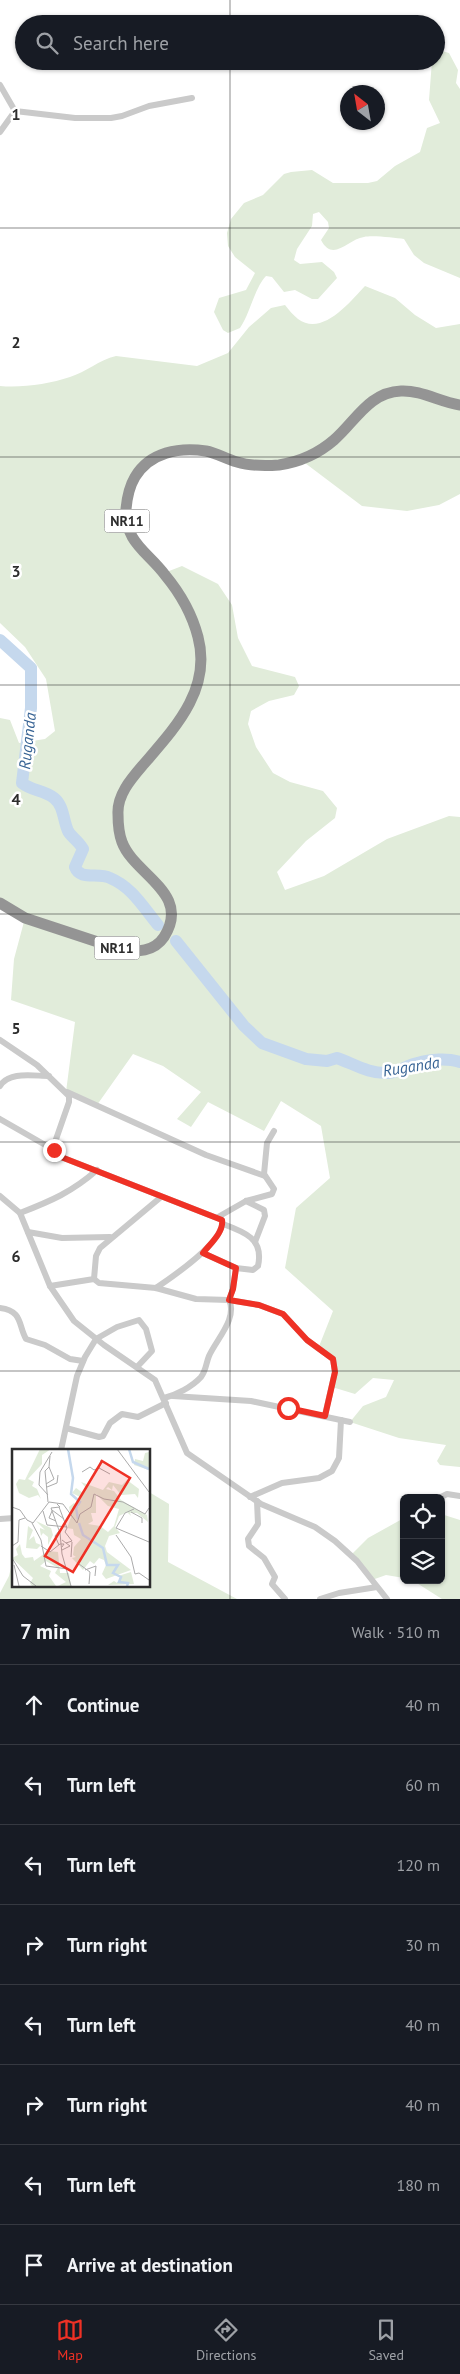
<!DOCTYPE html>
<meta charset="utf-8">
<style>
:root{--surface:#171b24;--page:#20242c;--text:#f1f3f6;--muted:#9ea1a6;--line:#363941;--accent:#ef3125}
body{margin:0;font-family:"PT Sans",sans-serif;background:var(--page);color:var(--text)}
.controls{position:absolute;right:15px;bottom:15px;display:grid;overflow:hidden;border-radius:8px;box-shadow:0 1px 4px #0004}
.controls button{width:45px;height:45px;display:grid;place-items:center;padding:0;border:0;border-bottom:1px solid var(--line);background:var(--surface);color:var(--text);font:25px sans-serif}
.compass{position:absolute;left:340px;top:85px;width:45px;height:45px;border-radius:50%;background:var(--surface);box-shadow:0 1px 4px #0004;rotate:329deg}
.stop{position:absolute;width:15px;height:15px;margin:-11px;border:4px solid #ef3125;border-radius:50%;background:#fff}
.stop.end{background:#ef3125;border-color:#fff;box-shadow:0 1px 5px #0008}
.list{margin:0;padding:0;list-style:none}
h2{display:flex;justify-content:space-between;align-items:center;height:65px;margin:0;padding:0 20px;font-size:21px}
h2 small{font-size:16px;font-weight:400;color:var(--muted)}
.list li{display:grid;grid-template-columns:32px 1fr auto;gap:15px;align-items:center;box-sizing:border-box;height:80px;padding:0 20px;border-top:1px solid var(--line)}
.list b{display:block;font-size:19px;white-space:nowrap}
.list em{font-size:16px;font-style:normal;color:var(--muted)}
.icon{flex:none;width:28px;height:28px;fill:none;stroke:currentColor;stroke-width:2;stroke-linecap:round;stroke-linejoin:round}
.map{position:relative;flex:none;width:460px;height:1599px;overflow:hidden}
.search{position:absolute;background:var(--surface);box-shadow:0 1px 4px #0004;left:15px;right:15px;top:15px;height:55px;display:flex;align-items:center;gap:12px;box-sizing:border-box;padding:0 18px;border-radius:28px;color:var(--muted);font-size:19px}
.sheet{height:705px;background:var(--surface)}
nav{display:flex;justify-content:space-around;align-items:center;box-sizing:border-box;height:70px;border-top:1px solid var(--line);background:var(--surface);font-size:14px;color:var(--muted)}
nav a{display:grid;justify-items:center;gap:2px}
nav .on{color:var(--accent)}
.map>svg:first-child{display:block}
</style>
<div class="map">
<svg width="460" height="1599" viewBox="0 0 460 1599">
<rect width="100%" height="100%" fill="#fff"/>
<g fill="#e1ecda">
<path d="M442,51L449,53L458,70L456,83L460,89V278L424,263L414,255L404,239C395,238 373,235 364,237C348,239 333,263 321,240L329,228L328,222L319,212L313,214L312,226L297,249L294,260L300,264L322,262L334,272L337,278L318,299H312L295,290L284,292L272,277L266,276C255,287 250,314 240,328L228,333L223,330L214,312L219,298L246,290L255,273L235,257L228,246L227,233L231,219L244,203L263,195L284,174L291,172L312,170L333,183H368L377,181L395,166L420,152L427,128L440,123L429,100L432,61H436V54Z"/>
<path d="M365,286L395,298L415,315L436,328L460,324V494L439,505L407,511L362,506L301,460L281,464L221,456L167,451L135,476L127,530L164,573L182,566L218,584L232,605L238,638L252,666L295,677L299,686L294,695L269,701L251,711L248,724L256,747L273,773L290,782L323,791L337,808L335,818L306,841L277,872L285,890L324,876L387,839L449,816L460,817V1467L440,1465L437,1461L446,1445L399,1438L350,1422L363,1406L386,1397L394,1380L373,1378L355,1394L332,1387L335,1364L318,1349L333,1311L285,1268L296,1208L330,1178L321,1126L281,1101L264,1131L208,1102L191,1127L177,1119L201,1092L163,1066L133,1054L97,1105L66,1092L75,1022L11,1000L14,959L25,918L0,903V718L10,720L19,743L45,739L55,731L46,679L25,647L0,623V386C22,388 49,384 70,377C86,372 99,360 116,356L197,366L228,353L249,327L271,308L285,305C289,310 293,315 298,319C322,337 350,302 365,286Z"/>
<path d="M149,1492L169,1504L168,1562L237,1599H0V1593L9,1576L14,1555V1585H149Z"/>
<path d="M441,1514L460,1520V1599H442L412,1580H441Z"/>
<path d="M404,1518V1578L386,1575L372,1580L351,1555L368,1538Z"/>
</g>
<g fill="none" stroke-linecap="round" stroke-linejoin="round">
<g stroke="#c5d8ed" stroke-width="12">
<path d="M0,640L31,668V708L22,783C32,791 44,790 54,798C64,806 63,820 68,831C71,837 78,840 83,849L75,867C80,881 98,872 110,878C132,887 143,907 158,925"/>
<path d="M176,941L244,1026L262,1043L306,1059L327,1061L337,1058C354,1064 369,1074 388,1073C400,1072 407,1065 418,1063C430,1059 448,1058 460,1062"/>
</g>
<g stroke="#cacaca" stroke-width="6">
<path d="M0,85L15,111L75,118H111L122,116L149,106L192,98"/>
<path d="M0,132L15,111"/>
<path d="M0,1040L37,1065L69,1096V1102L54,1145L56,1155L222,1220C226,1241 172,1277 156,1288"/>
<path d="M0,1086C9,1071 33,1076 49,1076"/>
<path d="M67,1092L206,1155L265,1176"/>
<path d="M0,1119L54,1150"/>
<path d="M0,1196L20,1213L50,1286L74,1321L104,1345L155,1380L187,1453L261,1504L315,1527L335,1541L357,1561L387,1599"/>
<path d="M246,1201L264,1210L265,1216L255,1242"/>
<path d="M20,1213C51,1201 72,1192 97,1170"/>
<path d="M218,1217L246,1201L272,1194L274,1189L264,1174L267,1143L274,1131"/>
<path d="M223,1224C245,1232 264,1239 258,1266L253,1270L236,1268L233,1289L229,1300L259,1305L283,1314L307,1340L333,1359L335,1372L325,1415"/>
<path d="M28,1232L62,1238L110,1237"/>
<path d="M203,1253L236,1268"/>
<path d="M94,1279L99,1283L156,1288L196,1299L229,1300C238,1318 216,1340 209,1356C206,1363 206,1371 201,1377C192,1387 176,1395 164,1398"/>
<path d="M50,1286L94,1279L96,1256L100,1248L161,1197"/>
<path d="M0,1308C23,1311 18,1325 26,1339L45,1345L70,1359L83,1361"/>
<path d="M173,1396L251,1401L350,1422"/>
<path d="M66,1428L99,1437L103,1436L110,1423L122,1414L138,1417L166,1403"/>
<path d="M61,1450L77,1376L85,1357L96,1339L117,1327L139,1320L146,1329L152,1351L137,1367"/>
<path d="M250,1497L282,1483L319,1478L332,1471L339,1458L341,1420"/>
<path d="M439,1498L447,1494L460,1496"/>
<path d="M257,1501L258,1524L248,1539L249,1546L264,1558L275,1577L272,1584L285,1599"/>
<path d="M0,1519L14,1518"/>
<path d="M320,1599L339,1593L377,1587"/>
</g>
<path stroke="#949494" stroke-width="11" d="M0,903L25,918L122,950C137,952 154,952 164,937C192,893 134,875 122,842C119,834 118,823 118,814C117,795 131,779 143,765C174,729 212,690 198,637C192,614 180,593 165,575C147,551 125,543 126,509C127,498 129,487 135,477C150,452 179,447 206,451C217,453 226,459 237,462C250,466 265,466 279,465C299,462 319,453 334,440C355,422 369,392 401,391C421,390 440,402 460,405"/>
</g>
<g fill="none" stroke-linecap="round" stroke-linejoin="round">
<path stroke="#ef3125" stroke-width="6" d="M54,1150L56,1155L222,1220C224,1232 210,1244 203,1253L236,1268L233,1289L229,1300L259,1305L283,1314L307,1340L333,1359L335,1372L325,1416L288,1408"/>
</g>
<path fill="none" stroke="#2d2d2d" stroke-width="1" stroke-opacity="0.55" d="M230,0V24M230,61V1599M0,228H460M0,457H460M0,685H460M0,914H460M0,1142H460M0,1371H460"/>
<g text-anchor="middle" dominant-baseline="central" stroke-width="5" stroke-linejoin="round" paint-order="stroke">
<g fill="#fff" stroke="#6c6c6c" stroke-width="1">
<rect x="104.5" y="509.5" width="45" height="23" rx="4"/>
<rect x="94.5" y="936.5" width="45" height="23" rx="4"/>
</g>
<g font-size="14" font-weight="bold" fill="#2d2d2d">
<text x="127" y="521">NR11</text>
<text x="117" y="948">NR11</text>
</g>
<g font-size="16" font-style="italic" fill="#376394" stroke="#fff">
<text transform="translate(27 741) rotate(-84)">Ruganda</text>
<text transform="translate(411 1066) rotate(-9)">Ruganda</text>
</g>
</g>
<g transform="translate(12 1449)">
<rect width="138" height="138" fill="#fff"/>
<path d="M28,0H39L30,6V15L16,30L22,33L20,37L25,40L29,50L26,46L17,49L7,44L4,35L7,30L13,31ZM137,3V21L122,16L123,10L131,12L133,4ZM115,31L127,40L126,49L123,45L109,46L101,36L100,41L96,38L94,40L102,42L109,51L135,66L136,73L125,64H118L119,67L115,63L107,67L103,78L108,84L97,87L93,97L95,103L119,121L94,130L90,125L94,116L92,111L87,109L82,115L78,112L71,121L60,109L64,108L61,106L62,98L69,90L62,86L61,80L55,79L59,68L57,58L62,54L67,58L68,48L60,44L64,39L71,44L74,39L69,33L91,41L97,33L110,36ZM84,45L96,57L107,60L102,77L96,83L88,77L76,75L81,72L79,64H84ZM24,72L39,79L41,86L36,96V88L31,84L29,87L28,81V79L33,81ZM16,77L21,81L17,91L22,87L24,94L29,96L25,100L14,99ZM8,95L10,105L13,109L21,108L22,112L36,102L46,103L48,124H57L59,137H46L54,133L43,124L46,119L34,112L28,117L39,122L37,127L44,137H20L18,134L21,129L0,109L6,106L4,100ZM119,123L122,135L96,136L102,132L105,134L110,128L106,127Z" fill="#e1ecda" fill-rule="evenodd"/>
<path fill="none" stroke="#c5d8ed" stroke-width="2.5" d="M56,0L61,29L59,45L68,53L64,59L66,70M117,0L121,13L137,20M67,74L71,86L91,99L95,116H106L101,124L109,128L107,133L116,134L115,137"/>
<path fill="none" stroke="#ababab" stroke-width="1" d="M105,0L137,43M89,11L87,19L98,25M70,23L78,18L82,21L87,19M34,35L42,30L37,18L38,7M35,38L45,34L46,26M36,46L27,36L28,23L40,3M36,53L33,22L37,18M45,55L48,58L39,59L48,84L50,105L59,137M0,58L8,61L15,71L21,74L37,53L51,55L65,74L68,65L79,58L82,45L92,50L111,53L133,65L137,59M47,58L55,79L53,83L60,92L54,94M122,60L113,64L104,79L137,93M40,61L52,70M31,62L35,76L55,78M40,62L37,69L44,72M119,63L130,69V74M20,74L29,91L34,117L56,120M47,82L43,87L47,96M104,86L119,108L123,125L127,124L137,131M0,97L6,93L7,71L13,69M29,97L38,103L48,95H52L50,98M50,101L58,97L50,91M59,108L60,93M0,109L11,127L24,137M67,115L78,123L77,135M2,116L7,137M73,121L84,117L83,127"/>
<path fill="#ef3125" fill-opacity="0.15" stroke="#ef3125" stroke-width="2.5" d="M90,12L118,29L61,123L33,107Z"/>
<rect width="138" height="138" fill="none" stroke="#2d2d2d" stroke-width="2.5"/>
</g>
<g font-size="16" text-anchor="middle" font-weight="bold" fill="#2d2d2d" stroke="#fff" stroke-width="5" stroke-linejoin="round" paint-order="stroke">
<text x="16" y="120">1</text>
<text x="16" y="348">2</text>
<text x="16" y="577">3</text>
<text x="16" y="805">4</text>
<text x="16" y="1034">5</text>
<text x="16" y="1262">6</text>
</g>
</svg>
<div class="controls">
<button><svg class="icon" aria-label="locate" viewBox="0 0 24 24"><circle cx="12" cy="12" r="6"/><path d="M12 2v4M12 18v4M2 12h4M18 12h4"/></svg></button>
<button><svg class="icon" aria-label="layers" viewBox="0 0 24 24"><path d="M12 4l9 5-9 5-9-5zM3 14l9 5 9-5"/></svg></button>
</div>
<svg class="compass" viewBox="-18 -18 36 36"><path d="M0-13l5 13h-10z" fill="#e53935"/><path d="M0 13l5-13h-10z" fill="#9ea1a6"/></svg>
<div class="stop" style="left:288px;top:1408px"></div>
<div class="stop end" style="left:54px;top:1150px"></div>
<div class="search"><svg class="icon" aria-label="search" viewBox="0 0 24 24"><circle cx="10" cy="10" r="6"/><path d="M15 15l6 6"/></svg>Search here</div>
</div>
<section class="sheet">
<h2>7 min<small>Walk · 510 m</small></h2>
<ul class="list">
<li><svg class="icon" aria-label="ahead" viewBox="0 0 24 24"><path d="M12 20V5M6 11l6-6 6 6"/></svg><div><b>Continue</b></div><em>40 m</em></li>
<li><svg class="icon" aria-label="left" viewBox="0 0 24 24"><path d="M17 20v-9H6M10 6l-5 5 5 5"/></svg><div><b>Turn left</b></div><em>60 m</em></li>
<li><svg class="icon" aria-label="left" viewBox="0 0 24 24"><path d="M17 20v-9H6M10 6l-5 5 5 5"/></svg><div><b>Turn left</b></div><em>120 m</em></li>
<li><svg class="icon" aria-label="right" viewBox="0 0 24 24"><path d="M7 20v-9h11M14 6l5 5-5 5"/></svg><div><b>Turn right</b></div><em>30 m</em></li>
<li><svg class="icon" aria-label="left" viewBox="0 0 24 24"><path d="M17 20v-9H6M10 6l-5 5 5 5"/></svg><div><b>Turn left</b></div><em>40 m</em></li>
<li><svg class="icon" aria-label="right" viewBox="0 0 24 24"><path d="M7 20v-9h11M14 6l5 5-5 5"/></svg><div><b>Turn right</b></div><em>40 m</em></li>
<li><svg class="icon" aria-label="left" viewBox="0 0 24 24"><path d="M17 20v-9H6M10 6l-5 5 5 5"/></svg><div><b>Turn left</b></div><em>180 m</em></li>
<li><svg class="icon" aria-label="arrive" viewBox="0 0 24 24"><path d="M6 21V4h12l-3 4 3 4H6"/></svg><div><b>Arrive at destination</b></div></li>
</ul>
</section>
<nav>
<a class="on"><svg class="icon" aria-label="map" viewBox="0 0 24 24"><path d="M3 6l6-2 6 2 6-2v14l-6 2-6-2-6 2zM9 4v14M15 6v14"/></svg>Map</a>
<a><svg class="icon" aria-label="directions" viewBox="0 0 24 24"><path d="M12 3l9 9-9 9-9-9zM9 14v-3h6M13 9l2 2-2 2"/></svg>Directions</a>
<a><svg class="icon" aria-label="saved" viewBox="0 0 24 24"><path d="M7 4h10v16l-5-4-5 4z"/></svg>Saved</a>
</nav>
